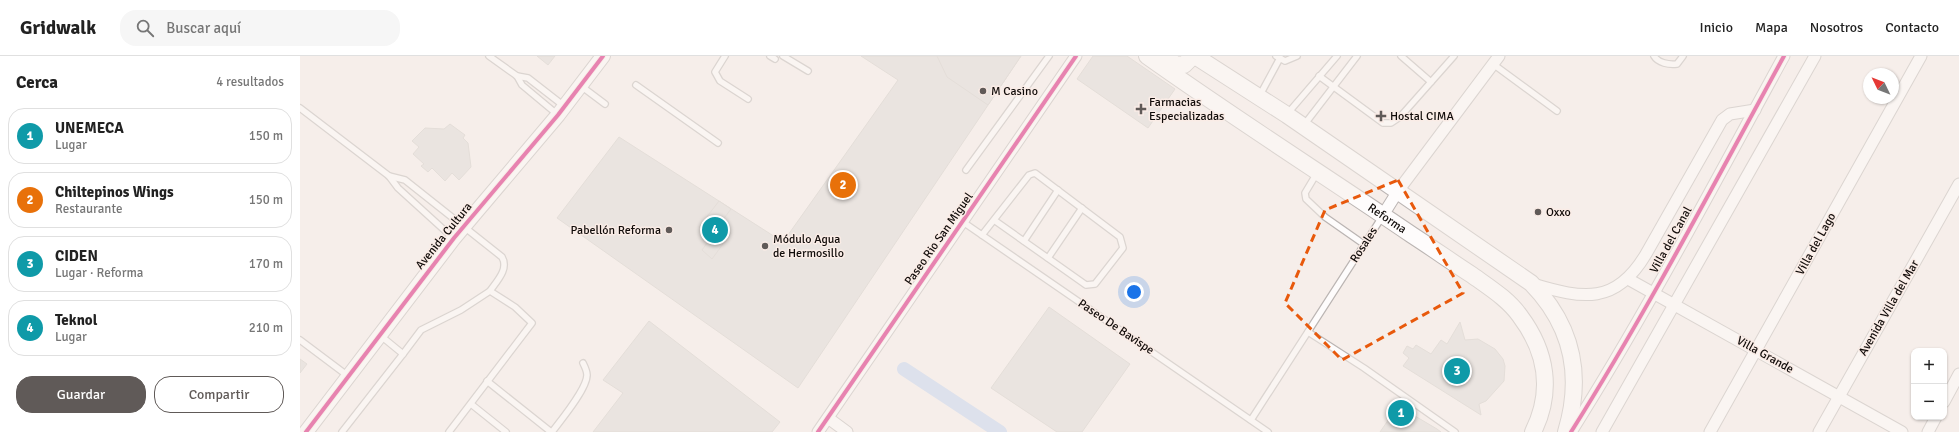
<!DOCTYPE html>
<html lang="es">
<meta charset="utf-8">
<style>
:root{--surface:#fff;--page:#f6f6f6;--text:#222;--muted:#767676;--line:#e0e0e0;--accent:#605a58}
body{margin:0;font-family:Signika,sans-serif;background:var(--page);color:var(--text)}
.controls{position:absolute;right:12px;bottom:12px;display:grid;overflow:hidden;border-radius:8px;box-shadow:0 1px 3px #0004}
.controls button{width:36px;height:36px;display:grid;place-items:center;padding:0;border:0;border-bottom:1px solid var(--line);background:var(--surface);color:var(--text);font:20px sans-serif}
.compass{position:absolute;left:1563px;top:12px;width:36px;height:36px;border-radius:50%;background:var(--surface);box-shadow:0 1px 3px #0004;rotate:313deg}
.you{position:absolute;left:834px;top:236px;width:14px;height:14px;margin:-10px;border:3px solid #fff;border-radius:50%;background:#1a73e8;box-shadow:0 0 0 6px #1a73e833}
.badge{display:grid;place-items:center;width:26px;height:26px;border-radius:50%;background:var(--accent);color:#fff;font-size:13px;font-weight:700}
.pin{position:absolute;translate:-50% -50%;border:2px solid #fff;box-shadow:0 1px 4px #0006}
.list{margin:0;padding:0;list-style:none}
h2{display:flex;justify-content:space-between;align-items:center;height:52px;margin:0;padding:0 16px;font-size:17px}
h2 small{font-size:13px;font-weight:400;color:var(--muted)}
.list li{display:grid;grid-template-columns:26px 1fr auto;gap:12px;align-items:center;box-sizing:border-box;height:56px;margin:0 8px 8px;padding:0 8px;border:1px solid var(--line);border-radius:16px}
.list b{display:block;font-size:15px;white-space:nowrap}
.list p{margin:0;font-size:13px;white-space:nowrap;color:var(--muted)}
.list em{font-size:13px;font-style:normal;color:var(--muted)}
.actions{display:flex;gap:8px;padding:12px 16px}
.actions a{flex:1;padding:9px 0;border:1px solid var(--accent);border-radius:16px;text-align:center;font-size:14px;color:var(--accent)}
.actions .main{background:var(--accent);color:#fff}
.icon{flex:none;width:22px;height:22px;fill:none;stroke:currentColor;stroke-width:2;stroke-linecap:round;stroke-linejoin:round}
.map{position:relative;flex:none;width:1659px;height:376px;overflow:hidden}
header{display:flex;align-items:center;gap:24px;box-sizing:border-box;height:56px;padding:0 20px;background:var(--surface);border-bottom:1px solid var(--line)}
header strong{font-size:19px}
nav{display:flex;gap:22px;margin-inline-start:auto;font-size:14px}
.search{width:280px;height:36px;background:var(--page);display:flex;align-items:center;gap:10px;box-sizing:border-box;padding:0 14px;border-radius:16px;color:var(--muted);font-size:15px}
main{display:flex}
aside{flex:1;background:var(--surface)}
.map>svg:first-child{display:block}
</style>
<header>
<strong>Gridwalk</strong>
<div class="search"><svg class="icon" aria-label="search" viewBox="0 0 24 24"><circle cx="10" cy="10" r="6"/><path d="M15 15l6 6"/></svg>Buscar aquí</div>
<nav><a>Inicio</a><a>Mapa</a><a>Nosotros</a><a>Contacto</a></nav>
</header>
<main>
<aside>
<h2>Cerca<small>4 resultados</small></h2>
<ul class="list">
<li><span class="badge" style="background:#0f9aa8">1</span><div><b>UNEMECA</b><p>Lugar</p></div><em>150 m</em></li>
<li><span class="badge" style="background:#e8710a">2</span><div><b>Chiltepinos Wings</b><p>Restaurante</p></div><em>150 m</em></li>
<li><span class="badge" style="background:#0f9aa8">3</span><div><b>CIDEN</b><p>Lugar · Reforma</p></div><em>170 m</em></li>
<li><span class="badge" style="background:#0f9aa8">4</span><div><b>Teknol</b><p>Lugar</p></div><em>210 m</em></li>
</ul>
<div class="actions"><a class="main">Guardar</a><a>Compartir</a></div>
</aside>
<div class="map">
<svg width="1659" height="376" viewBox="0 0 1659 376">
<rect width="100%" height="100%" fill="#f6eeea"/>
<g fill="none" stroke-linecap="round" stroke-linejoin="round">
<path stroke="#bfd0f0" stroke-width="14" d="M604,313L700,376"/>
</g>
<g fill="#dcd7d4" stroke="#cec9c5">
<path d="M237,0H255L248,9Z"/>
<path d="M561,0H721L498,332L257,162L319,81L483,186L598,24Z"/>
<path d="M637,0H721L688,49L647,21Z"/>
<path d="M793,0H827L875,33L848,72L777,23Z"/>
<path d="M150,68L165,79L163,82L168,87L171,111L159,124L152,117L145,125L132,112L128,116L121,110L124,108L113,98L119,91L112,85L125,72L144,73Z"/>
<path d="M419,145L431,153L419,169L431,177L412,203L402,194L412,180L399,171Z"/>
<path d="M749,251L830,308L782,376H757L691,332Z"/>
<path d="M349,265L480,366L472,376H293L323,337L303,324Z"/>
<path d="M1160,266L1165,284L1178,283L1195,293L1203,303L1205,310L1204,325L1186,345L1179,348L1181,359L1103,310L1109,302L1103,297L1107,290L1113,293L1116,289L1131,298L1141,284L1147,288Z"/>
<path d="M0,303L7,308L0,317Z"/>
<path d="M1098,350L1137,373L1141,376H1080Z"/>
</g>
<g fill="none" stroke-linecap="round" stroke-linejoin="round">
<defs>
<g id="service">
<path d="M189,0L217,20L222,29L258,59"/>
<path d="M425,0L415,16L420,25L448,43"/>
<path d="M470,0L475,3"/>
<path d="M483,0L508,15"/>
<path d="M976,0L985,5L997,0"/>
<path d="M1101,0L1131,26"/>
<path d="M1354,0C1358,7 1369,9 1377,8L1383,0"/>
<path d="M1193,8L1257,55"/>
<path d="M217,20L228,22L264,50"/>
<path d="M1019,20L1083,67H1091L1100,61L1154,0"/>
<path d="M336,29L418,87"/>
<path d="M281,30L305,48"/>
<path d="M960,39L980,2"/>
<path d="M0,52L89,120L98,132L153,182"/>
<path d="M988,57L1037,0"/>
<path d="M1004,69L1057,0"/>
<path d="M666,114L749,0"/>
<path d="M1017,117L1005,137L1006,143L1025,161L1065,189"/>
<path d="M89,120L105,124L202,201C209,213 197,225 190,235"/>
<path d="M663,166L968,376"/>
<path d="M682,179L729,119L735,117L820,181L823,192L795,228L786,229L694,164"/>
<path d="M724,185L758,134"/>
<path d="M748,202L782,152"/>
<path d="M1008,276L1064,312L1155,376"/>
<path d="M0,284L48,320"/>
<path d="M103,298L121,274L161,254L190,235L215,251L232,267L149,376"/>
<path d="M187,325L251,376"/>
<path d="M171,348L206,376"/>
<path d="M951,364L1082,161"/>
<path d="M42,376L103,298L81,280"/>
<path d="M252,376C261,364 287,333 287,319C287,315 285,311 283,307"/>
</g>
<g id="minor">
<path d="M1083,159L1098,135L1199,0"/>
<path d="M1328,223L1602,376"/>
<path d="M1233,228C1283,243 1316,249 1346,198L1422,64L1430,58L1455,54"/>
<path d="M1644,346L1659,318"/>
<path d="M528,362L547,376"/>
<path d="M518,376L776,0"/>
<path d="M1271,376C1348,254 1415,126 1484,0"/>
<path d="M1302,376L1515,0"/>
<path d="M1410,376L1621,0"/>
<path d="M1519,376L1659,128"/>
<path d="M1628,376L1636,361"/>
</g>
<path id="tertiary" d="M6,376L154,182L258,59L303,0"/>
<g id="secondary">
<path id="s1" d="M847,0C934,62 1024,119 1112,179C1132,192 1152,206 1172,219C1190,232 1208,243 1220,260C1247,296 1253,336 1233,376"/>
<path d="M864,0L875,8L884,9L893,0"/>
<path d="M895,0L987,59L1231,227C1273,270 1283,320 1266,376"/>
</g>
</defs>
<use href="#service" stroke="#bbb5b3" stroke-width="8"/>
<use href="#minor" stroke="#bbb5b3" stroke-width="13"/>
<use href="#tertiary" stroke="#bbb5b3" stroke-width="16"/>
<use href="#secondary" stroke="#bbb5b3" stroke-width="18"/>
<use href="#service" stroke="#fefcfc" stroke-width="5.5"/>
<use href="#minor" stroke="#fefcfc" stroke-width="11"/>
<use href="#tertiary" stroke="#fefcfc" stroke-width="14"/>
<use href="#secondary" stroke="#fefcfc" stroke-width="16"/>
<defs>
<g id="cycleway">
<path d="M6,376L154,182L258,59L303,0"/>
<path d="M518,376L776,0"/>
<path d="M1271,376C1348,254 1415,126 1484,0"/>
</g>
</defs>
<use href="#cycleway" stroke="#faece6" stroke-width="6"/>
<use href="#cycleway" stroke="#d6006c" stroke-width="4"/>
</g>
<path d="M0 0H1659V376H0ZM1098,124L1163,237L1042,304L985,247L1025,154Z" fill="#f6eeea" fill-opacity=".55" fill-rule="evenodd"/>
<path fill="none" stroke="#e8590c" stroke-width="3" stroke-dasharray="8 5" stroke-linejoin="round" d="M1098,124L1163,237L1042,304L985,247L1025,154Z"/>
<g fill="#605a58" stroke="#faece6" stroke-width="1.5">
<circle cx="683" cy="35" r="4"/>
<path d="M839 47h4v4h4v4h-4v4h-4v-4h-4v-4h4z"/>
<path d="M1079 54h4v4h4v4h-4v4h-4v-4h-4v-4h4z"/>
<circle cx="1238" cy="156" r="4"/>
<circle cx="369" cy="174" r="4"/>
<circle cx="465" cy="190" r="4"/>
</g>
<g text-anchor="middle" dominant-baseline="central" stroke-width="3" stroke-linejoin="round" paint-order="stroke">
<g font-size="12" fill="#100b09" stroke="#faece6" text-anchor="start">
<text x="691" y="35">M Casino</text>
<text x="849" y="46">Farmacias<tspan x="849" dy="14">Especializadas</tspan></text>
<text x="1090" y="60">Hostal CIMA</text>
<text x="1246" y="156">Oxxo</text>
<text x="361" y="174" text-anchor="end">Pabellón Reforma</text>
<text x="473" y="183">Módulo Agua<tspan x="473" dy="14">de Hermosillo</tspan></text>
</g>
<g font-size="12" fill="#100b09" stroke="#faece6">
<text stroke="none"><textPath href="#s1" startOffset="290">Reforma</textPath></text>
<text transform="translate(144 180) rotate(-51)">Avenida Cultura</text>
<text transform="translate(639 183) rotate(-55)">Paseo Rio San Miguel</text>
<text transform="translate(1371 184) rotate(-61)">Villa del Canal</text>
<text transform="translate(1516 188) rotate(-61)">Villa del Lago</text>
<text transform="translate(1064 189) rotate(-57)">Rosales</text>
<text transform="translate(1589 252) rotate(-60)">Avenida Villa del Mar</text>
<text transform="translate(816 271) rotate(34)">Paseo De Bavispe</text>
<text transform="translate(1465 299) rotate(29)">Villa Grande</text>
</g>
</g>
</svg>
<div class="controls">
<button>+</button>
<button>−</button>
</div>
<svg class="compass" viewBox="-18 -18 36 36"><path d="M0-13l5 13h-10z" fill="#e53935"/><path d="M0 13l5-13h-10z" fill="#767676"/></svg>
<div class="you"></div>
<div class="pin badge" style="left:1101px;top:357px;background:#0f9aa8">1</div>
<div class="pin badge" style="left:543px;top:129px;background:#e8710a">2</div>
<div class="pin badge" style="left:1157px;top:315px;background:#0f9aa8">3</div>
<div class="pin badge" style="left:415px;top:174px;background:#0f9aa8">4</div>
</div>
</main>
